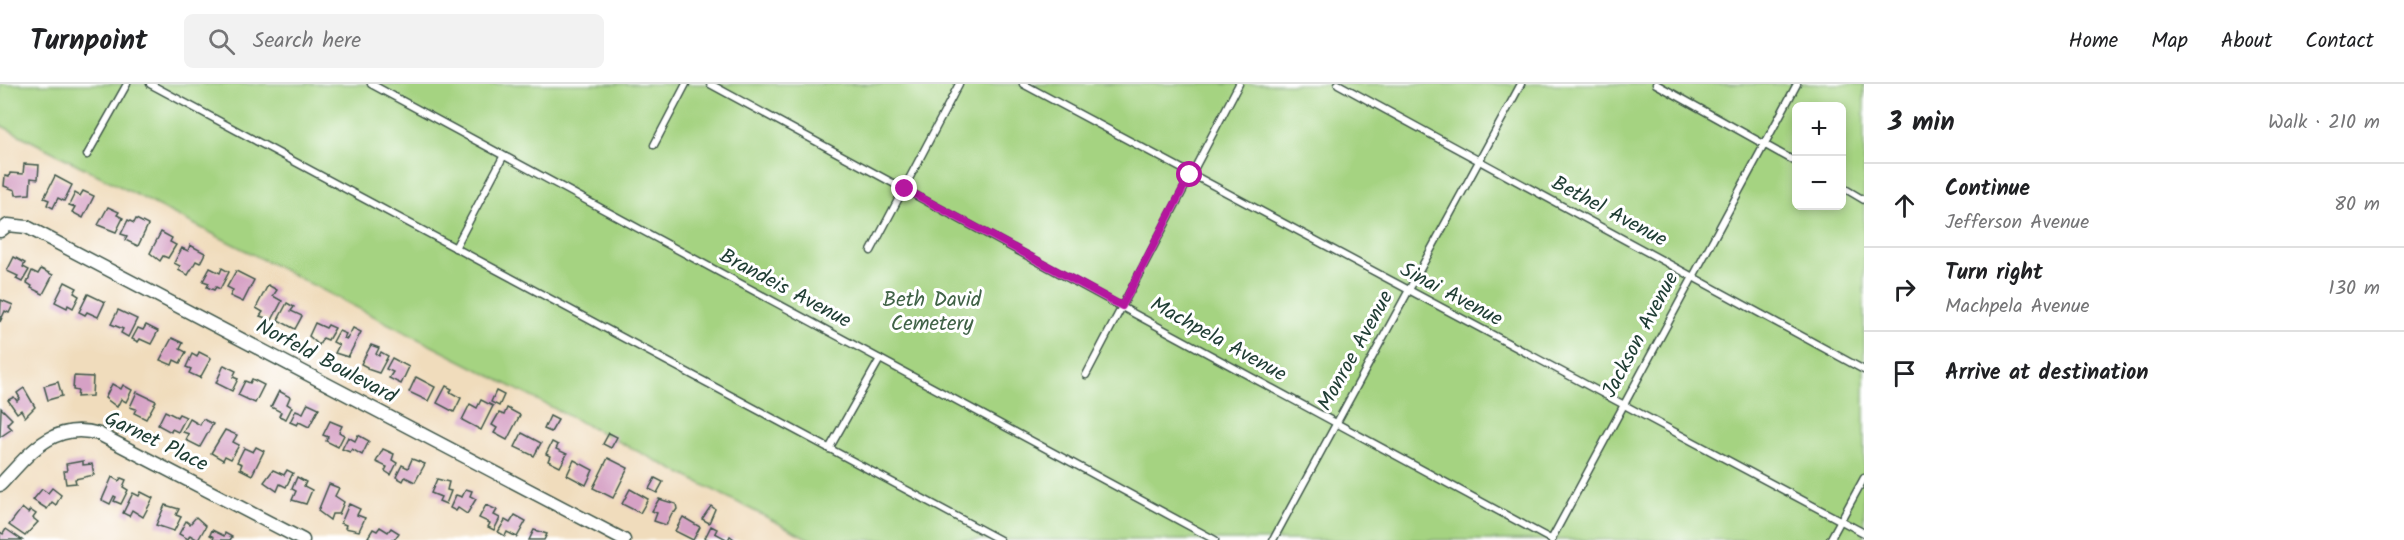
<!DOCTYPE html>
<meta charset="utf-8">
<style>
:root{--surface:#fff;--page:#f2f2f2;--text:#202124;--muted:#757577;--line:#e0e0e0}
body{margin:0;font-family:Kalam,sans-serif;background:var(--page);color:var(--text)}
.controls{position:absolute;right:18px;top:18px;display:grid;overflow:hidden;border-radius:9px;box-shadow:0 3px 9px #0003}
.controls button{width:54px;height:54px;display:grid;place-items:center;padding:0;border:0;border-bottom:2px solid var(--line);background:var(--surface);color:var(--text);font:30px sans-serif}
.stop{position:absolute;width:18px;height:18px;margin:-14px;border:4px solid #b5179e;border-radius:50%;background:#fff}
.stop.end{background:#b5179e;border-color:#fff;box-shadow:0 2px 6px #0008}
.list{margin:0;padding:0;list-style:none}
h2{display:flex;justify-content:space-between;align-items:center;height:78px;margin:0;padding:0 24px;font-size:26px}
h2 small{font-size:20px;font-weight:400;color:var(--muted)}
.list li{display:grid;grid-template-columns:39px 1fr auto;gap:18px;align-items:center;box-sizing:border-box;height:84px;padding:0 24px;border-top:2px solid var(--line)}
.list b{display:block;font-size:22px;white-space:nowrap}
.list p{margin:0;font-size:20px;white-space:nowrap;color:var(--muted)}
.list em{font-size:20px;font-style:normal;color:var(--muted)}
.icon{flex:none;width:33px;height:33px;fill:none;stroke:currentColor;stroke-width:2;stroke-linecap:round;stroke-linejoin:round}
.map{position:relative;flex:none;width:1864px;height:456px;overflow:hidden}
header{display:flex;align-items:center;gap:36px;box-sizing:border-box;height:84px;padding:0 30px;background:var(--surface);border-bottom:2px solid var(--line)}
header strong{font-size:28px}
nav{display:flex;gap:33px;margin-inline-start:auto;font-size:21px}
.search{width:420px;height:54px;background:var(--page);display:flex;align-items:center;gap:15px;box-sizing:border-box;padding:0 21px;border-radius:9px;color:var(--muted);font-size:22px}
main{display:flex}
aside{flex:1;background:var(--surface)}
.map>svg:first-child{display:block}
</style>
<header>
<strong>Turnpoint</strong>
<div class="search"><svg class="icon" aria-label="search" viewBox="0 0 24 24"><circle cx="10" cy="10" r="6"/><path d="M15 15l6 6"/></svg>Search here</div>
<nav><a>Home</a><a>Map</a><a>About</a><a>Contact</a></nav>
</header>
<main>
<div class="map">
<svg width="1864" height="456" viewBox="0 0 1864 456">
<rect width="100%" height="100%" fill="#fff"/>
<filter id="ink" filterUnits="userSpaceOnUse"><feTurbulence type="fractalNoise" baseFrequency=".0167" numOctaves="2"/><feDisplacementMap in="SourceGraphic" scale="12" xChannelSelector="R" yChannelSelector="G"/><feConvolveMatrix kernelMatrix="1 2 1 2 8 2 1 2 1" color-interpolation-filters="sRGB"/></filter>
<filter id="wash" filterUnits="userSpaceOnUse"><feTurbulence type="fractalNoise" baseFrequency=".008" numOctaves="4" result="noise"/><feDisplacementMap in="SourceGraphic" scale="24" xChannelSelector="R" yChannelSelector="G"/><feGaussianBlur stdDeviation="1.35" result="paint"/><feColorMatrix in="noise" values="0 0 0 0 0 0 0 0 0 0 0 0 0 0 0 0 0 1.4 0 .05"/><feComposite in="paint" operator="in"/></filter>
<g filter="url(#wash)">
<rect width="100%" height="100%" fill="#f0dcbc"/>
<path fill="#a5d381" stroke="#62885a" stroke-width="1.5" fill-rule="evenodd" d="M0,0H1864V456H811L0,41ZM1796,22H1842V122H1796Z"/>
<g id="blocks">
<g fill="#d6a1c5">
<path d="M24,80L39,81L38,95L31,94L30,110L16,111L15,106L4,102L5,92L9,93L10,89L23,90Z"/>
<path d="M55,92L72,101L64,117L58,114L53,124L47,121L49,116L44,114Z"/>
<path d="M83,107L94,112L83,134L72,128L75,123L69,121L75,109L80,112Z"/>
<path d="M108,123L119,128L117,131L123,134L116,148L98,141Z"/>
<path d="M136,135L148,141L138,162L125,156L127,152L121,150L128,136L134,139Z"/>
<path d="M161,148L172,154L170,158L176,161L168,174L163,172L160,177L150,169Z"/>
<path d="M190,161L205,169L200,179L196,177L188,191L178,186L180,182L174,179L182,164L188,167Z"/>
<path d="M14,173L25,179L23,183L29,186L22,198L16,195L18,192L7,187Z"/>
<path d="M210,184L220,189L222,184L229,188L220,205L216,203L214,206L207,203L209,199L203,197Z"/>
<path d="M41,185L53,191L43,210L31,204L32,202L27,199L32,187L38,190Z"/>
<path d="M236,187L254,196L243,218L230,212L233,206L227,203Z"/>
<path d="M65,198L77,204L74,209L79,212L73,224L68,221L67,224L55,218Z"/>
<path d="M268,201L277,206L273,212L282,217L272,236L260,232L263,228L256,224Z"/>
<path d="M88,210L105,218L98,233L87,228L85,231L79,228Z"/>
<path d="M1,216L13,221L9,229L5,227L0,238Z"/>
<path d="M287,219L294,223L291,227L302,232L295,245L278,236Z"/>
<path d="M118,226L137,235L128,253L121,249L123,245L111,240Z"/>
<path d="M315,239L326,244L328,241L335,244L328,256L323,254L319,261L309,252Z"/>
<path d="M146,241L158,247L151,260L140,255L138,258L132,255L138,244L143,246Z"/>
<path d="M353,244L361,248L348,273L335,269L339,261L333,258L339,247L346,250L344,254L347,255Z"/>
<path d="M172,254L183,259L180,265L186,268L180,279L174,276L172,281L160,276Z"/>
<path d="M371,261L379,264L376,270L379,272L381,268L388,272L379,289L367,285V283L361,280Z"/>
<path d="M199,268L211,274L200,294L189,289L191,285L186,283L192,270L197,273Z"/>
<path d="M392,274L409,283L401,300L389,294L393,288L386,285Z"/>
<path d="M224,281L236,287L233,293L238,295L232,307L216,299Z"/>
<path d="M74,292L93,293L92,312L77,313L78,307L73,306Z"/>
<path d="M416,293L435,303L428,317L409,308Z"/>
<path d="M252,295L264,301L255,319L238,311L245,297L250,299Z"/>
<path d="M58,298L62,312L48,316L44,302Z"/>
<path d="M112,300L121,305L123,301L132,306L126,318L121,315L117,323L105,314Z"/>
<path d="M446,302L452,305L450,308L461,314L454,328L437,319Z"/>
<path d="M24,304L35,323L25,333L21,326L17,329L8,316L14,313L17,317L20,314L17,309Z"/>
<path d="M279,307L290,313L287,320L292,323L286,335L279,332L281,328L271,323Z"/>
<path d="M496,307L504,311L499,322L491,318Z"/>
<path d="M137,308L156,317L146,335L134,329L136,325L130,323Z"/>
<path d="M481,316L493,322L481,346L462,336L470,320L477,324Z"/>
<path d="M308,319L319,324L309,343L299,338L297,341L290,338L296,326L303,329Z"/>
<path d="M1,324L12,335L7,340L12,345L0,353Z"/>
<path d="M507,324L520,331L507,356L494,349L497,344L492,341L499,329L504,331Z"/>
<path d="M165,327L177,333L179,330L186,333L178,348L172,345L171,348L158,341Z"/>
<path d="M550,332L558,336L551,348L544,345Z"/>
<path d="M190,335L200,341L203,335L213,340L200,363L186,356L189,350L183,348Z"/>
<path d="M330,337L342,342L339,348L344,351L338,363L326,357L328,353L323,351Z"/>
<path d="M225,346L237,351L233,358L239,361L231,375L225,372L223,376L211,369Z"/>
<path d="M522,349L541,359L534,372L515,363Z"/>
<path d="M609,349L617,353L611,364L603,360Z"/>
<path d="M358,351L369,357L362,371L352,365L350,368L342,365L348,353L355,357Z"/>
<path d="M552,358L558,361L556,365L567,370L560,383L548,377L550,372L546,370Z"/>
<path d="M256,363L264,367L252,391L240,385L242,380L237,378L244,364L253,368Z"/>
<path d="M383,365L394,370L392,376L397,379L391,391L385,387L387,383L376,378Z"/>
<path d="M608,374L628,384L613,414L593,404Z"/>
<path d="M412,375L425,380L415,398L405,393L403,397L396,393L402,381L408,384Z"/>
<path d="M574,376L593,386L586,401L567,391Z"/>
<path d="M83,377V381L92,380L94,391L75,395L76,399L66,400L64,387H67L66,380Z"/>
<path d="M273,386L284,391L287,386L293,389L286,403L280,400L277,407L264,398Z"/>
<path d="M112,393L119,397L121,394L126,396L123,403L128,406L121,420L114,417L116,413L114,412L110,420L102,416Z"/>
<path d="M297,393L306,398L304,402L312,406L306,420L292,416L296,407L292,405Z"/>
<path d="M655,394L663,398L657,409L649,405Z"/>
<path d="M437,395L449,398L447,406L451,407L446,420L439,417L441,413L431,409Z"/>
<path d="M329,400L339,404L335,412L344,418L339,430H332L330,436L318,427Z"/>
<path d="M52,404L61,411L56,421L52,418L47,425L33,416L42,405L48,409Z"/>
<path d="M466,405L472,407L470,412L476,415L467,430L458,424L456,427L450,424L456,411L462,413Z"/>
<path d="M630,405L648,415L640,429L622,420Z"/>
<path d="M141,408L153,414L143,433L132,426L129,432L123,429L133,409L139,412Z"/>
<path d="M659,415L676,420L677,425L675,428L672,429L666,441L654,437L657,429L652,427Z"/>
<path d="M349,420L360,425L357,431L365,434L359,447L345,444L346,441L341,439Z"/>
<path d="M165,421L179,425L176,431L181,433L174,447L156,441Z"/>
<path d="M486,421L497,426L494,431L500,434L494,446L488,443L490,439L479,434Z"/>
<path d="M711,422L715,425L709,439L702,435Z"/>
<path d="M22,424L28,429L30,426L36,430L33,434L38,438L25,452L9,441Z"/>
<path d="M515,431L526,437L517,453L507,448L505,452L498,448L505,436L510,439Z"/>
<path d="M196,433L206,442L198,456L190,451L188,455L179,450L186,437L190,440Z"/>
<path d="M683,433L700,443L693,456L675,447Z"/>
<path d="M711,442L717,445L715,449L728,456L730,452L734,455L733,456H709L705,454Z"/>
<path d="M380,443L388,448L391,444L399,449L394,456H373L368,453L373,445L377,447Z"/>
<path d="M6,445L22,456H0V448L3,450Z"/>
<path d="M212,446L224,452L225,449L232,453L230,456H212L214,453L210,451Z"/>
<path d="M534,446L547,450L544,456H529Z"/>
</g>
</g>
</g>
<g filter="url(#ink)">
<use href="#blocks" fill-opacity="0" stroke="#3e5548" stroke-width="1.5"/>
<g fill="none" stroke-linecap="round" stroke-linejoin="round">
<defs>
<g id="service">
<path d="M150,0L1000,456"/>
<path d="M371,0L1215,456"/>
<path d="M710,0L1552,456"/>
<path d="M1023,0L1864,449"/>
<path d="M1338,0L1864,286"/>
<path d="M1656,0L1796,78"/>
<path d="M654,61L686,0"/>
<path d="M87,71L127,0"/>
<path d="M1842,103L1864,116"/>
<path d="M455,164L503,73"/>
<path d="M871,167L959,0"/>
<path d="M1086,291L1239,0"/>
<path d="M829,365L880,275"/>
<path d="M1273,456L1521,0"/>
<path d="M1551,456L1797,0"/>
<path d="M1830,456L1864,394"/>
</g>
<g id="minor">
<path d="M0,147L8,141L27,143L624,456"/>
<path d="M0,401C28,371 53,336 99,350L303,456"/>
</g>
</defs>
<use href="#service" stroke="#3e5548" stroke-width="9"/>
<use href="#minor" stroke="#3e5548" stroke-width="15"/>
<use href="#service" stroke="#fff" stroke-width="6"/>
<use href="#minor" stroke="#fff" stroke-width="12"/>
</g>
</g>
<g fill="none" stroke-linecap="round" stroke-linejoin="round" filter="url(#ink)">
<path stroke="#b5179e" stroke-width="8" d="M905,105L1122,222L1190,91"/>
</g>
<g text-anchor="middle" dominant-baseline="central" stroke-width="6" stroke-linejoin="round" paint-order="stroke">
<g font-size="21" fill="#1f3d34" stroke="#fff">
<text transform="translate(1609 128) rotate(28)">Bethel Avenue</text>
<text transform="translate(785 205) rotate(28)">Brandeis Avenue</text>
<text transform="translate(1451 211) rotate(28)">Sinai Avenue</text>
<text transform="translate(1641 251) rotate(-62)">Jackson Avenue</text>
<text transform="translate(1218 256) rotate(29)">Machpela Avenue</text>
<text transform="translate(1356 267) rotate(-61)">Monroe Avenue</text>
<text transform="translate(326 278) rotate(28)">Norfeld Boulevard</text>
<text transform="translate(156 358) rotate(26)">Garnet Place</text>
</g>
<g font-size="21" fill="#406247" stroke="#fff">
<text x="932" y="216">Beth David<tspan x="932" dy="24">Cemetery</tspan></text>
</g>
</g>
</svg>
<div class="controls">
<button>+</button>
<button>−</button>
</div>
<div class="stop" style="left:1190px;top:91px"></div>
<div class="stop end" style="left:905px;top:105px"></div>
</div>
<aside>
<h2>3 min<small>Walk · 210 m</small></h2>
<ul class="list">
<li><svg class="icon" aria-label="ahead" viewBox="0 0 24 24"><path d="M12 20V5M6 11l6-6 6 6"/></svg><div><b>Continue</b><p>Jefferson Avenue</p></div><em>80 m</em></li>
<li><svg class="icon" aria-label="right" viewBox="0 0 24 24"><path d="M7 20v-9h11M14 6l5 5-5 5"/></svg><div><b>Turn right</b><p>Machpela Avenue</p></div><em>130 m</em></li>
<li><svg class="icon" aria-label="arrive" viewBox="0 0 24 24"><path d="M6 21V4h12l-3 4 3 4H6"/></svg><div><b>Arrive at destination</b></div></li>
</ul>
</aside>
</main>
